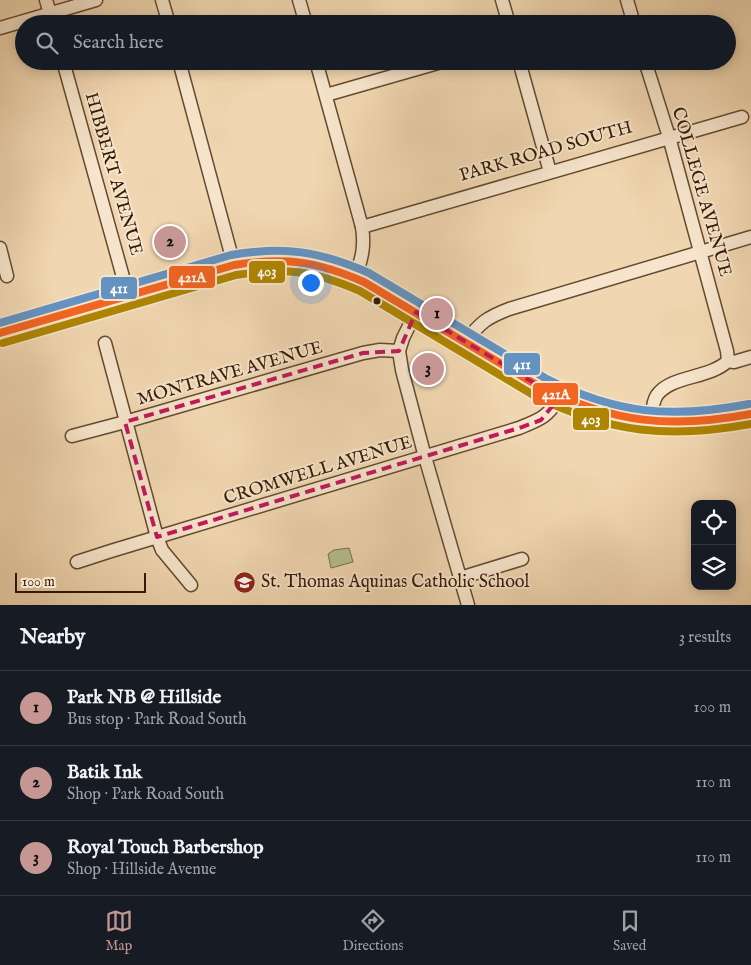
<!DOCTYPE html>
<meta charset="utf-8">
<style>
:root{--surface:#171b24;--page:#20242c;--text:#f1f3f6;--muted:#9ea1a6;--line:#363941;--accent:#c59692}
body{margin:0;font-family:"IM FELL English",serif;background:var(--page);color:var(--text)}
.controls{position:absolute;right:15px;bottom:15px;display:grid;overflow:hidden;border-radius:10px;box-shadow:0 2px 12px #0003}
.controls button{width:45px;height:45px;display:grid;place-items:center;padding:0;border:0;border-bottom:1px solid var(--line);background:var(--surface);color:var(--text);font:25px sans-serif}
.scale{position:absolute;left:15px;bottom:12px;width:131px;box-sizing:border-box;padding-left:5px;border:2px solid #351b05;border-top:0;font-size:14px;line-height:18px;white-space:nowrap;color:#351b05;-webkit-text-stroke:4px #f6e5cc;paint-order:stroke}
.you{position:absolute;left:310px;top:282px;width:18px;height:18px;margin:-12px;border:4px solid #fff;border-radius:50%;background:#1a73e8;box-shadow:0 0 0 8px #1a73e833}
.badge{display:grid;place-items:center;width:32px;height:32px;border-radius:50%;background:var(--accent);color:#111;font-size:16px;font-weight:700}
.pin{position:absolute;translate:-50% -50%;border:2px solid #fff;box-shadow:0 1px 5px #0006}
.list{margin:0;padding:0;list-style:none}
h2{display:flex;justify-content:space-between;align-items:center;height:65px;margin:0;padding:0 20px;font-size:21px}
h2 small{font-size:16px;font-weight:400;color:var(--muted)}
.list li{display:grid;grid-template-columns:32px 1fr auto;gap:15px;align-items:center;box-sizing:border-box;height:75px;padding:0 20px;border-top:1px solid var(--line)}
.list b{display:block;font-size:19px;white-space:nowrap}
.list p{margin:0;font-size:16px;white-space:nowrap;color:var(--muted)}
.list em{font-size:16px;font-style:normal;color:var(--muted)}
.icon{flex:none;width:28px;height:28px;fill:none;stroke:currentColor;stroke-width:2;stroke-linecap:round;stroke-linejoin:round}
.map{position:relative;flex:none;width:751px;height:605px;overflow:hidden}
.search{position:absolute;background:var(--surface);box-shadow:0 2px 12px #0003;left:15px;right:15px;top:15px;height:55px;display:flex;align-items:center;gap:12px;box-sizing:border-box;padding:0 18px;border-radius:28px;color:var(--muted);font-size:19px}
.sheet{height:290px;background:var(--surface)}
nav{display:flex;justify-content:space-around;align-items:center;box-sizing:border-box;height:70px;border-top:1px solid var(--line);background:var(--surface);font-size:14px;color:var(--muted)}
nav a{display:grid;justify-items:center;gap:2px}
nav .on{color:var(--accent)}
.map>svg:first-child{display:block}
</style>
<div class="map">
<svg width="751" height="605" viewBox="0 0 751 605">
<rect width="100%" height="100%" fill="#f1d7b1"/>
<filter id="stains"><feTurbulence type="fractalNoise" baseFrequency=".004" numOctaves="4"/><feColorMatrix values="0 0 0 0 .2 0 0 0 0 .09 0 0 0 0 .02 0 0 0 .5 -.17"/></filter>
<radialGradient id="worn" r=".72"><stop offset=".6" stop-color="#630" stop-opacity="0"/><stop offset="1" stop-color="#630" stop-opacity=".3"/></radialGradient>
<path fill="#b4bf91" stroke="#746d4b" d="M349,548L353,562L331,568L328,554L334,550Z"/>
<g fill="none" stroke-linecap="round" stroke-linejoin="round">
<defs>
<g id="minor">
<path d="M46,0L53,24"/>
<path d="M162,0L169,24"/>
<path d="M299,0L306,24"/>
<path d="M502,0L509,24"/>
<path d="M627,0L634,24"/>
<path d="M0,28L96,0"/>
<path d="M63,61L128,295"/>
<path d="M179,61L234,265"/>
<path d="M316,61L362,227C365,246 362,259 355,277"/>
<path d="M519,61L550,172"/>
<path d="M645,61L669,137L727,351L728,361"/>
<path d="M326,95L445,61"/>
<path d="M362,227L742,117"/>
<path d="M0,248L7,276"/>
<path d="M416,312L403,338L399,351L402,370L425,457L468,605"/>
<path d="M465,342C481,322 486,318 509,309L751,237"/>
<path d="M105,343L157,537L162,550L191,585"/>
<path d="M651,422C652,414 652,402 657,395C672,375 709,379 728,361L734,362L751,357"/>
<path d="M72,436L125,422L363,353L380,350L399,351"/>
<path d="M77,562L111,551L519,428C539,420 548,417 559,398"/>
<path d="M460,578L522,559"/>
</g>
<path id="major" d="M0,333L234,265C316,246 369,283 435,324C470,345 505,366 540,387C607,424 676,431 751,414"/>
</defs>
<use href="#minor" stroke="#644a30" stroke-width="15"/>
<use href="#major" stroke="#351b05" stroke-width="19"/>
<use href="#minor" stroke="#f6e5cc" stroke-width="12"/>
<use href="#major" stroke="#f1d7b1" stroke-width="16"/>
<defs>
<path id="bus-1" d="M0,333L234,265C286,257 316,261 364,282L540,387C614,423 671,429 751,414"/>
<path id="bus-2" d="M3,343L236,275C286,267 314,271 360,291L535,396C609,433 670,439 751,424"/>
<path id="bus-3" d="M0,323L231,255C285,246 319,251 369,273L545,378C616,414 671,419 749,404"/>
</defs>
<use href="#bus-1" stroke="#f6e5cc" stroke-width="11"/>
<use href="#bus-2" stroke="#f6e5cc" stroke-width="11"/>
<use href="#bus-3" stroke="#f6e5cc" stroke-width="11"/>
<use href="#bus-1" stroke="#f26522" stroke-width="8"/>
<use href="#bus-2" stroke="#ae8502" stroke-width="8"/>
<use href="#bus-3" stroke="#6493c2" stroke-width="8"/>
</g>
<path fill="none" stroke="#c2185b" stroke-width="4" stroke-dasharray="10 6" stroke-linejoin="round" d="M416,312L559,398L541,420L519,428L157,537L125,422L363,353L399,351Z"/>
<defs>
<symbol id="school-disc" viewBox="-11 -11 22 22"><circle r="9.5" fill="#8f2418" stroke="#f6e5cc"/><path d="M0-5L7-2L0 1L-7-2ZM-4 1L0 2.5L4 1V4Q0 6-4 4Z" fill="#fff"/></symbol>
</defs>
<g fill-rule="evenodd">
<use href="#school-disc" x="232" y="570" width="25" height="25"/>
</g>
<circle fill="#351b05" stroke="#f6e5cc" stroke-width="2" cx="377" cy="301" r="4.5"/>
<g text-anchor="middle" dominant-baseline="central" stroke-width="4" stroke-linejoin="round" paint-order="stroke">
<g font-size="18" fill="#351b05" stroke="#f6e5cc">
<text transform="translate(546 152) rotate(-16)">PARK ROAD SOUTH</text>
<text transform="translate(113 174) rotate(74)">HIBBERT AVENUE</text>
<text transform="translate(701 192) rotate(74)">COLLEGE AVENUE</text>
<text transform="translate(230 374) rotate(-16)">MONTRAVE AVENUE</text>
<text transform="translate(318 471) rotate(-17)">CROMWELL AVENUE</text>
</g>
<g font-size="18" fill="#351b05" stroke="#f6e5cc" text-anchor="start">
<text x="261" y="582">St. Thomas Aquinas Catholic School</text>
</g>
</g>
<g stroke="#f6e5cc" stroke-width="2">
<rect x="248" y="260" width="38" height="24" rx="5" fill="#ae8502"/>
<rect x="168" y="265" width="48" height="24" rx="5" fill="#f26522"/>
<rect x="100" y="276" width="38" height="24" rx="5" fill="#6493c2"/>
<rect x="503" y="352" width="38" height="24" rx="5" fill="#6493c2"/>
<rect x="532" y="382" width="47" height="24" rx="5" fill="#f26522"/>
<rect x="572" y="407" width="38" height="24" rx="5" fill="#ae8502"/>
</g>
<g font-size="14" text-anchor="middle" font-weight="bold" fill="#fff">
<text x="267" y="276">403</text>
<text x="192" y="282">421A</text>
<text x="119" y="293">411</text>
<text x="522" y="369">411</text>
<text x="556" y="399">421A</text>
<text x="591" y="424">403</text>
</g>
<rect width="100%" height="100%" filter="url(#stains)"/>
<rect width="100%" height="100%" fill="url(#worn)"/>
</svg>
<div class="controls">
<button><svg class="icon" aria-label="locate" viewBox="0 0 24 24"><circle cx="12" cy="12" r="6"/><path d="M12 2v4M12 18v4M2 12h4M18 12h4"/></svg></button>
<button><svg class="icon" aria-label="layers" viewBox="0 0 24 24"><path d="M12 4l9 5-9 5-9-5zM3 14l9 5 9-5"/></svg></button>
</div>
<div class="scale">100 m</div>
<div class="you"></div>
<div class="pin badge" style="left:437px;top:314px">1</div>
<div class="pin badge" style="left:170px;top:242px">2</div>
<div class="pin badge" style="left:428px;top:369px">3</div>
<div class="search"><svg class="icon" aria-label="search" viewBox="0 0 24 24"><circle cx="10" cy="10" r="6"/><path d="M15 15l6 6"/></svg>Search here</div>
</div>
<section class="sheet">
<h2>Nearby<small>3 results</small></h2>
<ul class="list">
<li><span class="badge">1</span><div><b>Park NB @ Hillside</b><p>Bus stop · Park Road South</p></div><em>100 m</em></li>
<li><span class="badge">2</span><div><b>Batik Ink</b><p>Shop · Park Road South</p></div><em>110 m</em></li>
<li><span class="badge">3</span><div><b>Royal Touch Barbershop</b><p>Shop · Hillside Avenue</p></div><em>110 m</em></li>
</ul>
</section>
<nav>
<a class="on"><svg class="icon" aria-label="map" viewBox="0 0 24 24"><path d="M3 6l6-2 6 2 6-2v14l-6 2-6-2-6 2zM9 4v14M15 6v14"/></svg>Map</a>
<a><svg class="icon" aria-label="directions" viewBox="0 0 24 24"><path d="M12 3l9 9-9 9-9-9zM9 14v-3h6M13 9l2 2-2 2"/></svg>Directions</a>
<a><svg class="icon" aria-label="saved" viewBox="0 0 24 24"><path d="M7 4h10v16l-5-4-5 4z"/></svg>Saved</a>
</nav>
